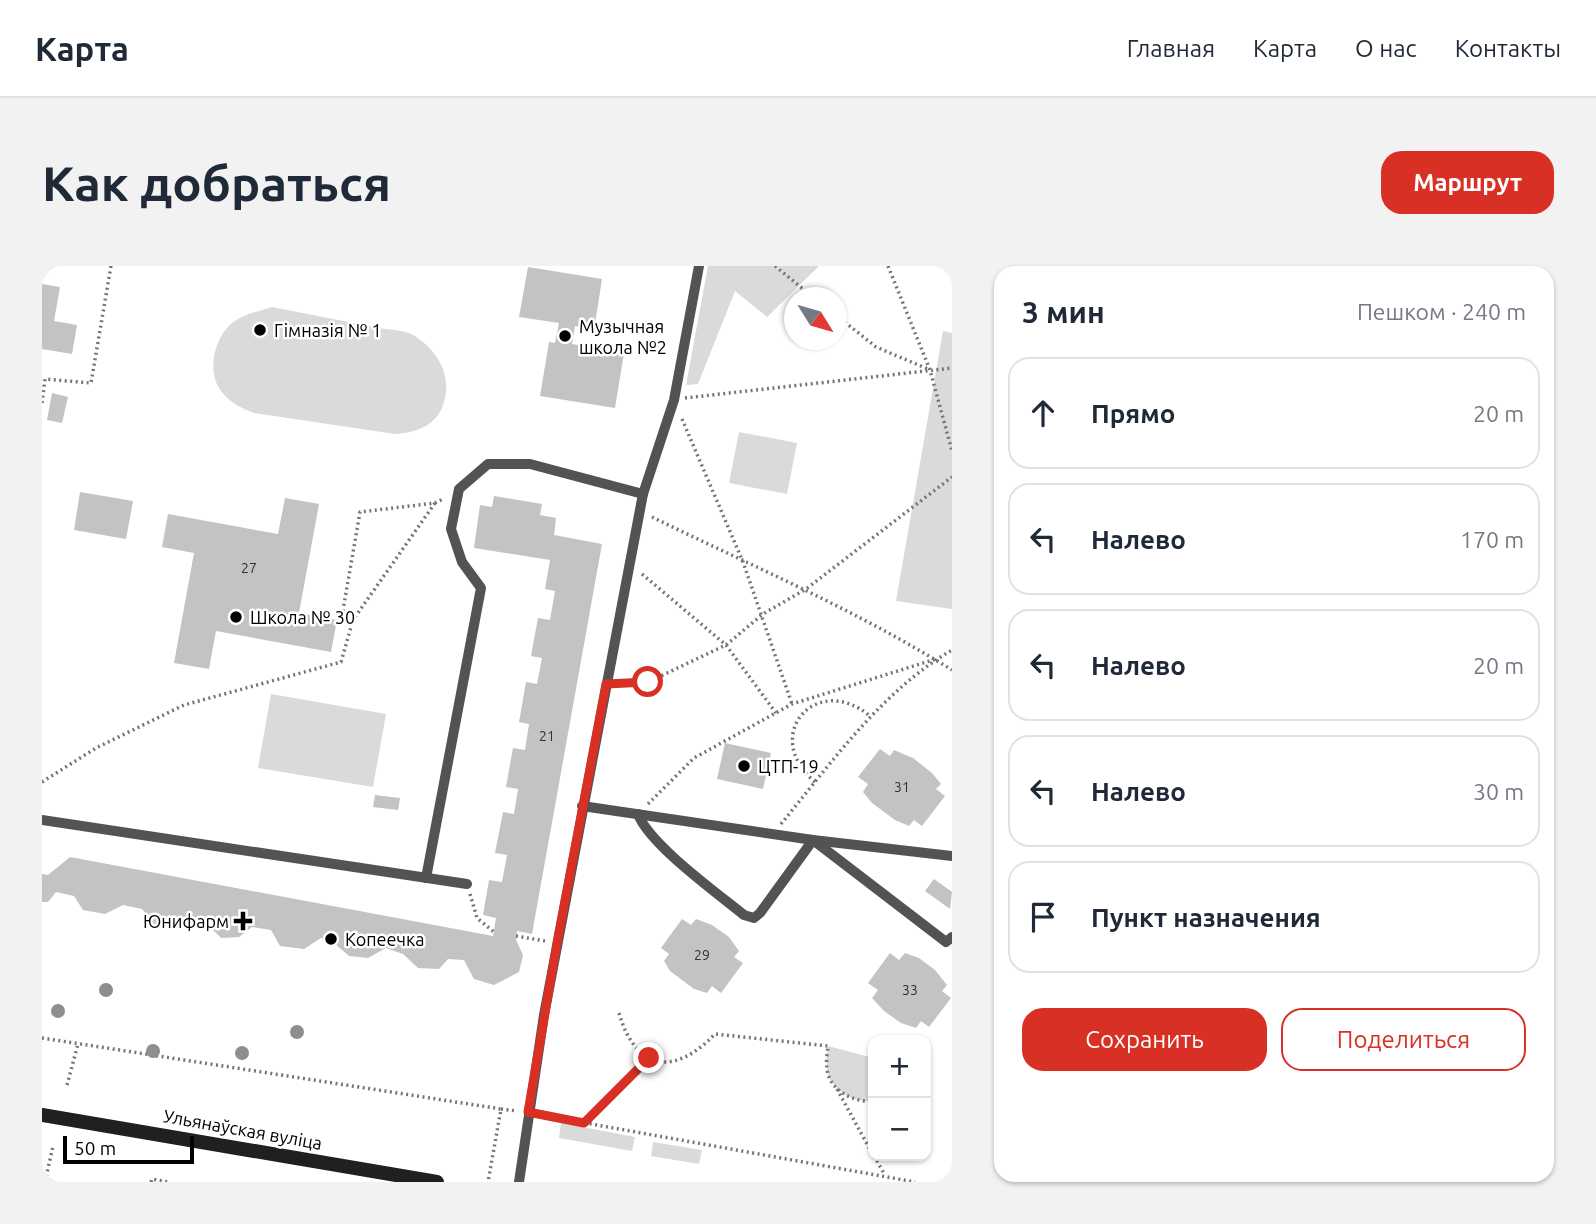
<!DOCTYPE html>
<html lang="ru">
<meta charset="utf-8">
<style>
:root{--surface:#fff;--page:#f2f2f3;--text:#1f2937;--muted:#747a83;--line:#e0e1e3;--accent:#d93025}
body{margin:0;font-family:Ubuntu,sans-serif;background:var(--page);color:var(--text)}
.controls{position:absolute;right:21px;bottom:21px;display:grid;overflow:hidden;border-radius:14px;box-shadow:0 2px 5px #0004}
.controls button{width:63px;height:63px;display:grid;place-items:center;padding:0;border:0;border-bottom:2px solid var(--line);background:var(--surface);color:var(--text);font:35px sans-serif}
.compass{position:absolute;left:742px;top:21px;width:63px;height:63px;border-radius:50%;background:var(--surface);box-shadow:0 2px 5px #0004;rotate:127deg}
.scale{position:absolute;left:21px;bottom:18px;width:131px;box-sizing:border-box;padding-left:7px;border:4px solid #000;border-top:0;font-size:19px;line-height:24px;white-space:nowrap;color:#000;-webkit-text-stroke:5px #fff;paint-order:stroke}
.stop{position:absolute;width:21px;height:21px;margin:-16px;border:5px solid #d93025;border-radius:50%;background:#fff}
.stop.end{background:#d93025;border-color:#fff;box-shadow:0 2px 7px #0008}
.list{margin:0;padding:0;list-style:none}
h2{display:flex;justify-content:space-between;align-items:center;height:91px;margin:0;padding:0 28px;font-size:30px}
h2 small{font-size:23px;font-weight:400;color:var(--muted)}
.list li{display:grid;grid-template-columns:46px 1fr auto;gap:21px;align-items:center;box-sizing:border-box;height:112px;margin:0 14px 14px;padding:0 14px;border:2px solid var(--line);border-radius:21px}
.list b{display:block;font-size:26px;white-space:nowrap}
.list em{font-size:23px;font-style:normal;color:var(--muted)}
.actions{display:flex;gap:14px;padding:21px 28px}
.actions a{flex:1;padding:16px 0;border:2px solid var(--accent);border-radius:21px;text-align:center;font-size:24px;color:var(--accent)}
.actions .main{background:var(--accent);color:#fff}
.icon{flex:none;width:38px;height:38px;fill:none;stroke:currentColor;stroke-width:2;stroke-linecap:round;stroke-linejoin:round}
.map{position:relative;flex:none;width:910px;height:916px;overflow:hidden;border-radius:21px}
header{display:flex;align-items:center;gap:42px;box-sizing:border-box;height:98px;padding:0 35px;background:var(--surface);border-bottom:2px solid var(--line)}
header strong{font-size:33px}
nav{display:flex;gap:38px;margin-inline-start:auto;font-size:24px}
.intro{display:flex;align-items:center;justify-content:space-between;box-sizing:border-box;height:168px;padding:0 42px}
h1{margin:0;font-size:49px}
.button{padding:18px 32px;border-radius:21px;background:var(--accent);color:#fff;font-size:24px;font-weight:700}
main{display:flex;gap:42px;padding:0 42px}
aside{flex:1;background:var(--surface);border-radius:21px;box-shadow:0 2px 5px #0004}
.map>svg:first-child{display:block}
</style>
<header>
<strong>Карта</strong>
<nav><a>Главная</a><a>Карта</a><a>О нас</a><a>Контакты</a></nav>
</header>
<div class="intro"><h1>Как добраться</h1><a class="button">Маршрут</a></div>
<main>
<div class="map">
<svg width="910" height="916" viewBox="0 0 910 916">
<rect width="100%" height="100%" fill="#fff"/>
<g fill="#dadada">
<path d="M666,0H777L725,51L693,25L656,118L644,119Z"/>
<path d="M230,41C266,48 301,55 337,62C348,64 364,64 373,70C397,86 411,111 401,139C394,160 373,167 353,168L212,147C198,142 185,135 177,122C166,105 172,75 186,61C197,49 215,46 230,41Z"/>
<path d="M901,65L910,67V343L854,335Z"/>
<path d="M697,166L755,177L745,228L687,217Z"/>
<path d="M229,428L344,448L331,521L216,502Z"/>
<path d="M786,780L831,792V835C812,837 787,824 785,803C784,796 785,787 786,780Z"/>
<path d="M519,857L593,871L590,885L517,872Z"/>
<path d="M611,876L660,884L657,898L609,890Z"/>
</g>
<g fill="#c3c3c3">
<path d="M486,1L560,13L552,64L533,60L530,78L582,87L573,142L498,130L507,76L513,77L517,57L477,51Z"/>
<path d="M0,18L18,21L12,55L35,59L30,88L0,83Z"/>
<path d="M10,127L26,131L20,157L5,154Z"/>
<path d="M38,226L91,235L84,273L32,264Z"/>
<path d="M452,230L500,238L498,249L514,252L512,269L560,278L490,668L475,665L474,674L481,689L477,706L452,719L432,713L422,694L406,693L397,703L376,702L361,688L344,682L326,692L307,690L291,676L279,672L262,683L238,680L229,664L210,661L197,671L179,672L163,656L149,651L131,659L114,660L100,643L81,639L63,648L41,644L32,630L14,626L6,636H0V608L6,609L28,591L451,670L454,652L441,649L447,614L460,616L465,589L453,587L461,546L472,548L476,523L464,521L471,482L483,484L487,458L477,456L484,416L495,418L500,392L489,390L496,352L508,354L513,325L503,323L508,294L432,282L438,239L450,241Z"/>
<path d="M243,232L277,238L257,347L295,354L289,386L174,365L167,403L132,397L152,287L120,281L126,248L236,268Z"/>
<path d="M683,477L729,487L721,523L675,513Z"/>
<path d="M838,483L848,490L852,484L871,492L890,507L899,518L894,523L903,530L880,560L872,554L867,560L853,554L830,537L821,526L826,518L816,511Z"/>
<path d="M333,529L358,532L356,544L331,541Z"/>
<path d="M892,613L910,626L908,643L883,625Z"/>
<path d="M640,653L649,659L654,653L670,659L687,671L697,685L692,691L701,697L679,727L670,720L665,727L652,723L628,705L622,695L627,688L619,682Z"/>
<path d="M848,687L857,694L863,687L877,692L893,704L905,719L900,725L909,732L887,761L879,755L874,762L859,757L842,745L830,732L836,724L826,717Z"/>
</g>
<g fill="none" stroke-linecap="round" stroke-linejoin="round">
<g stroke="#757575" stroke-width="3.5" stroke-dasharray="2 3.5" stroke-linecap="butt">
<path d="M733,0L772,32"/>
<path d="M846,0L888,104L910,185"/>
<path d="M794,49L834,81L886,103"/>
<path d="M643,132L910,102"/>
<path d="M0,137L3,113L49,117L69,0"/>
<path d="M640,153L701,296L750,438"/>
<path d="M393,237L311,354L300,350L318,246L393,237L401,233"/>
<path d="M610,251C710,300 814,344 910,404"/>
<path d="M600,308L684,379L734,447"/>
<path d="M577,417L606,416L684,379L721,348L764,323L910,211"/>
<path d="M0,516L54,482L142,439L299,396L311,354"/>
<path d="M773,516C718,470 774,405 828,450"/>
<path d="M606,538L652,492L750,438L894,393"/>
<path d="M739,558C789,497 841,424 910,384"/>
<path d="M428,628L435,652L452,666"/>
<path d="M474,670L503,675"/>
<path d="M577,747C594,806 633,810 673,768L786,780C785,787 784,796 785,803C787,824 812,837 831,835"/>
<path d="M0,772L459,843L446,916"/>
<path d="M25,819L36,778"/>
<path d="M795,823L831,889"/>
<path d="M459,843L475,845"/>
<path d="M499,849L873,916"/>
<path d="M542,857L607,792"/>
<path d="M832,890L843,909"/>
<path d="M3,916L11,880"/>
<path d="M109,916L110,913L126,916"/>
</g>
<g stroke="#535353" stroke-width="10">
<path d="M540,540L771,574L910,590"/>
<path d="M596,548C607,578 675,627 702,649L712,652L718,647L771,574L904,676L910,671"/>
<path d="M0,554L425,618"/>
<path d="M384,612L439,322L420,296L409,263L417,223L446,198H488L601,228"/>
<path d="M477,916L502,749L601,228L632,134L657,0"/>
</g>
<path stroke="#202020" stroke-width="14" d="M0,849L395,916"/>
</g>
<g fill="#8e8e8e">
<circle cx="64" cy="724" r="7"/>
<circle cx="16" cy="745" r="7"/>
<circle cx="255" cy="766" r="7"/>
<circle cx="111" cy="785" r="7"/>
<circle cx="200" cy="787" r="7"/>
</g>
<g fill="none" stroke-linecap="round" stroke-linejoin="round">
<path stroke="#d93025" stroke-width="9" d="M606,416L564,418L515,677L486,846L542,857L607,792"/>
</g>
<g fill="#000" stroke="#fff" stroke-width="2.5">
<circle cx="218" cy="64" r="7"/>
<circle cx="523" cy="70" r="7"/>
<circle cx="194" cy="351" r="7"/>
<circle cx="702" cy="500" r="7"/>
<path d="M197.5 644.5h7v7h7v7h-7v7h-7v-7h-7v-7h7z"/>
<circle cx="289" cy="673" r="7"/>
</g>
<g text-anchor="middle" dominant-baseline="central" stroke-width="5" stroke-linejoin="round" paint-order="stroke">
<g font-size="14" fill="#313131">
<text x="207" y="302">27</text>
<text x="505" y="470">21</text>
<text x="860" y="521">31</text>
<text x="660" y="689">29</text>
<text x="868" y="724">33</text>
</g>
<g font-size="18" fill="#000" stroke="#fff" text-anchor="start">
<text x="537" y="60">Музычная<tspan x="537" dy="21">школа №2</tspan></text>
<text x="232" y="64">Гімназія № 1</text>
<text x="208" y="351">Школа № 30</text>
<text x="716" y="500">ЦТП-19</text>
<text x="187" y="655" text-anchor="end">Юнифарм</text>
<text x="303" y="673">Копеечка</text>
</g>
<g font-size="18" fill="#000" stroke="#fff">
<text transform="translate(201 863) rotate(10)">Ульянаўская вуліца</text>
</g>
</g>
</svg>
<div class="controls">
<button>+</button>
<button>−</button>
</div>
<svg class="compass" viewBox="-18 -18 36 36"><path d="M0-13l5 13h-10z" fill="#e53935"/><path d="M0 13l5-13h-10z" fill="#747a83"/></svg>
<div class="scale">50 m</div>
<div class="stop" style="left:606px;top:416px"></div>
<div class="stop end" style="left:607px;top:792px"></div>
</div>
<aside>
<h2>3 мин<small>Пешком · 240 m</small></h2>
<ul class="list">
<li><svg class="icon" aria-label="ahead" viewBox="0 0 24 24"><path d="M12 20V5M6 11l6-6 6 6"/></svg><div><b>Прямо</b></div><em>20 m</em></li>
<li><svg class="icon" aria-label="left" viewBox="0 0 24 24"><path d="M17 20v-9H6M10 6l-5 5 5 5"/></svg><div><b>Налево</b></div><em>170 m</em></li>
<li><svg class="icon" aria-label="left" viewBox="0 0 24 24"><path d="M17 20v-9H6M10 6l-5 5 5 5"/></svg><div><b>Налево</b></div><em>20 m</em></li>
<li><svg class="icon" aria-label="left" viewBox="0 0 24 24"><path d="M17 20v-9H6M10 6l-5 5 5 5"/></svg><div><b>Налево</b></div><em>30 m</em></li>
<li><svg class="icon" aria-label="arrive" viewBox="0 0 24 24"><path d="M6 21V4h12l-3 4 3 4H6"/></svg><div><b>Пункт назначения</b></div></li>
</ul>
<div class="actions"><a class="main">Сохранить</a><a>Поделиться</a></div>
</aside>
</main>
